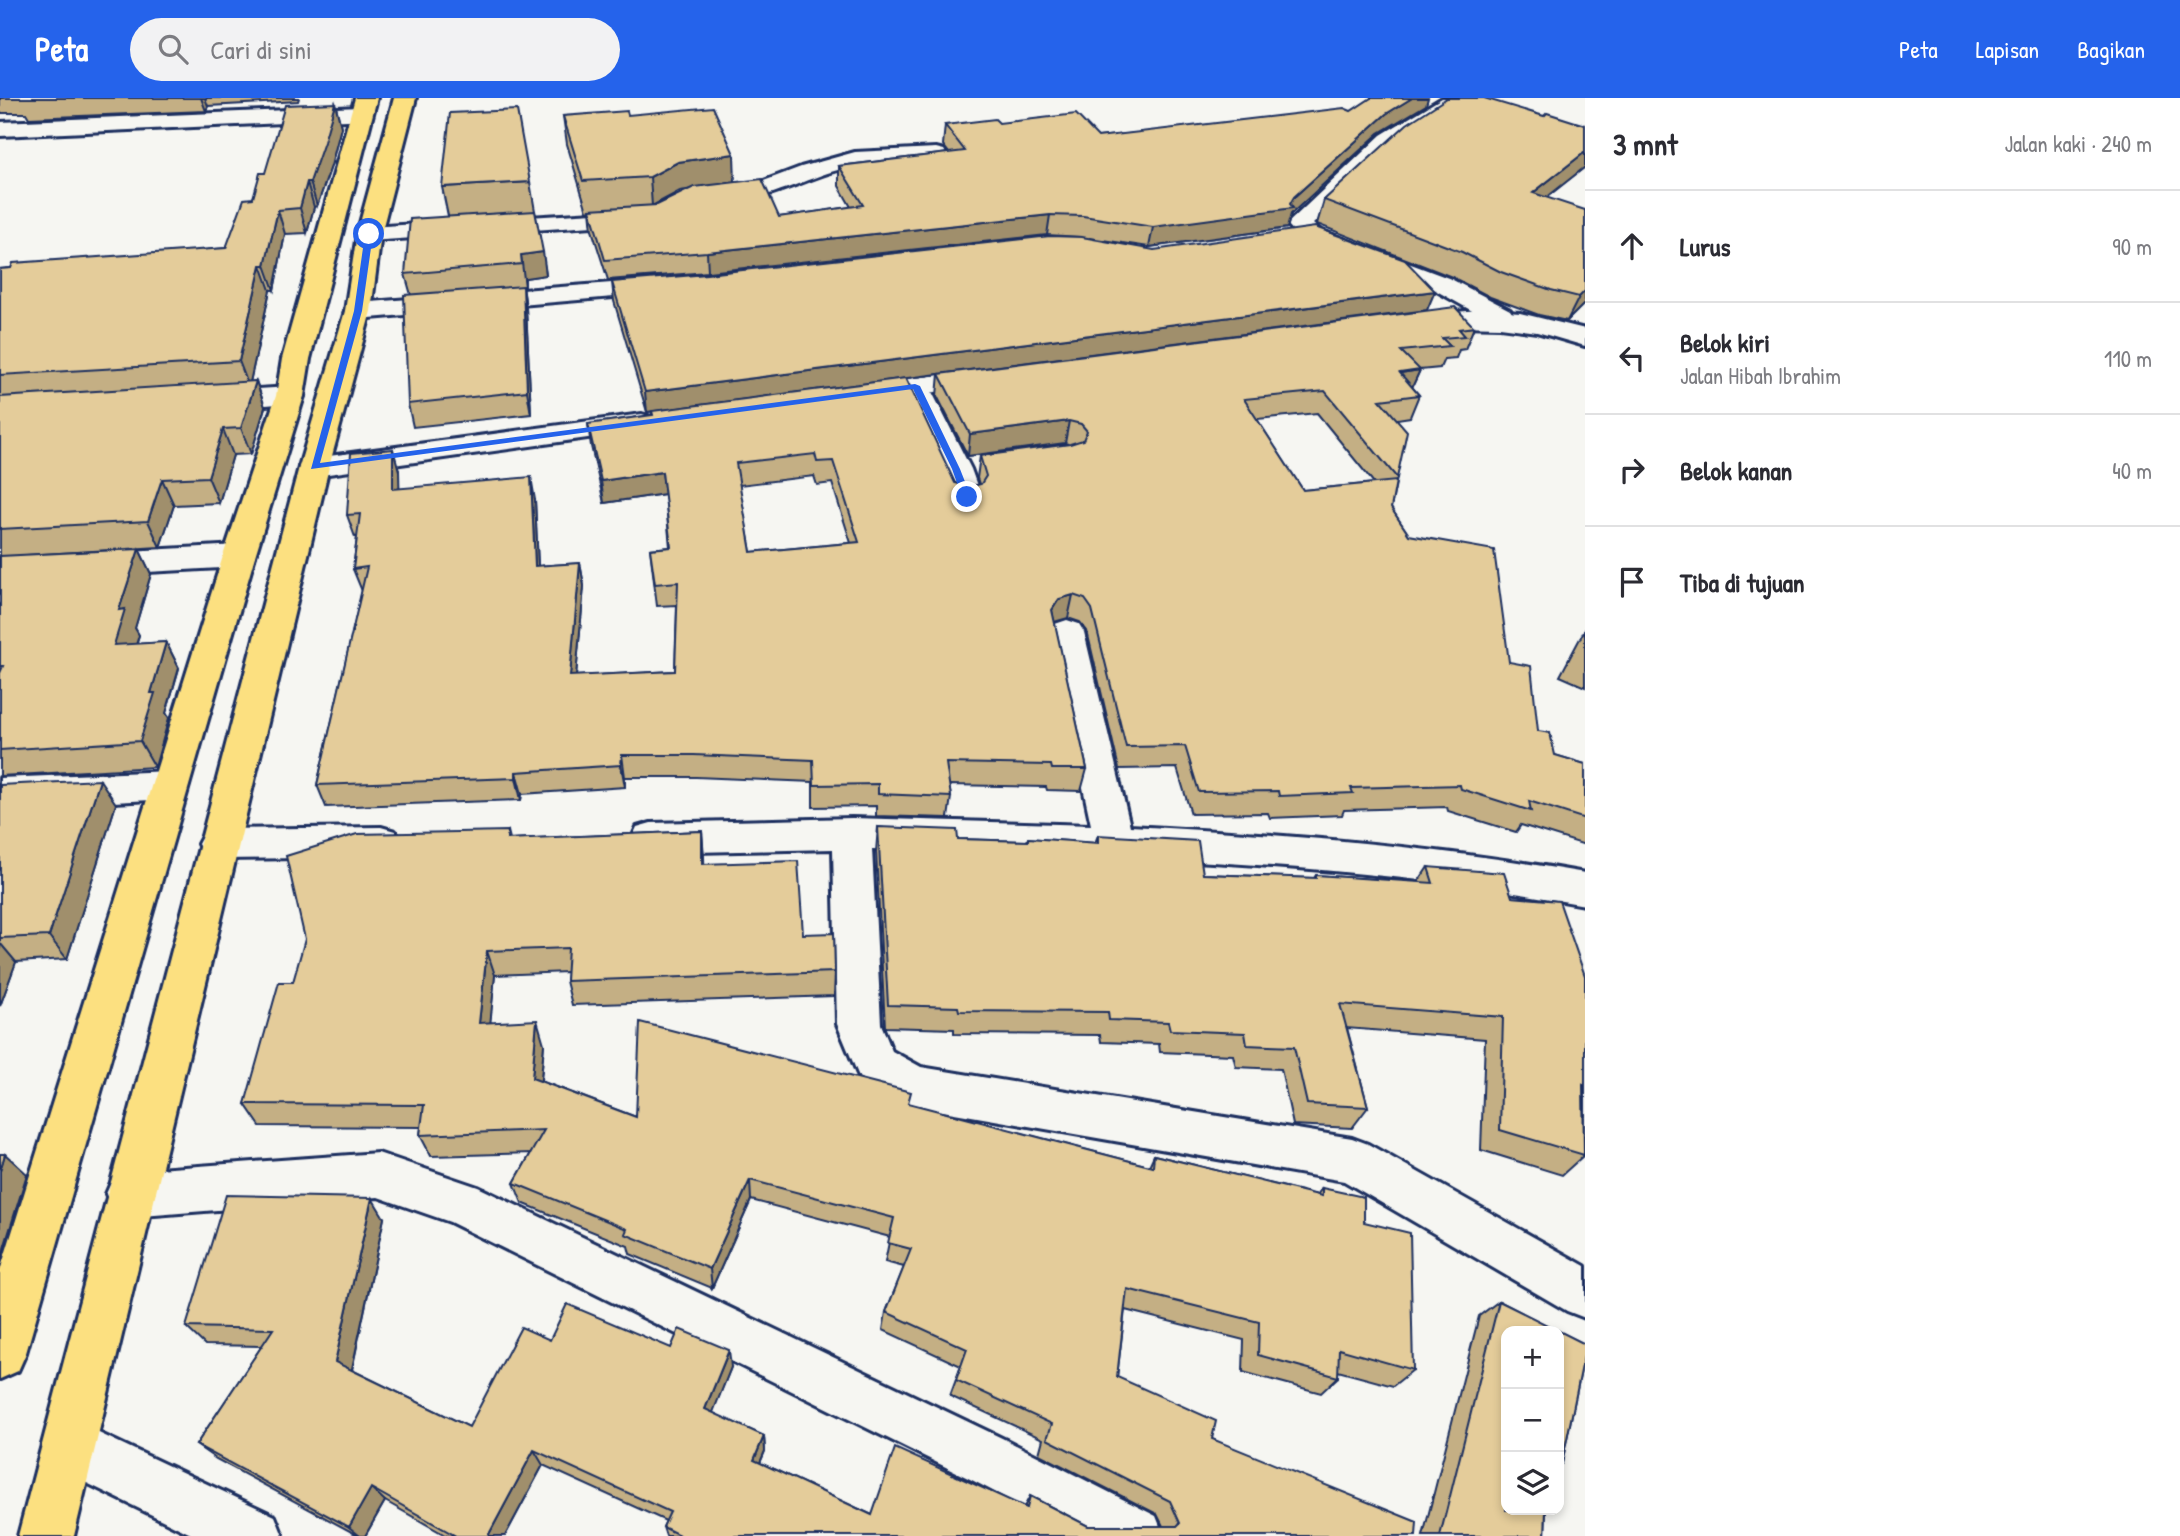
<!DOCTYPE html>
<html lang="id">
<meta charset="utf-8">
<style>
:root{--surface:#fff;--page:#f2f2f3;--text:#2b2b33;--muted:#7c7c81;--line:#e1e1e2;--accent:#2563eb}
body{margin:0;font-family:"Patrick Hand",sans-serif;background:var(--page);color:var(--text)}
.controls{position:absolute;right:21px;bottom:21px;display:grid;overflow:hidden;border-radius:14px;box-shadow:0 4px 10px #0003}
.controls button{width:63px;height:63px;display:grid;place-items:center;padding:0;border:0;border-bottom:2px solid var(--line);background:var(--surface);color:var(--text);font:35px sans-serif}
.stop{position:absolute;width:21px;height:21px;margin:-16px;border:5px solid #2563eb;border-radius:50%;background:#fff}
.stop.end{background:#2563eb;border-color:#fff;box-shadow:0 2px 7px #0008}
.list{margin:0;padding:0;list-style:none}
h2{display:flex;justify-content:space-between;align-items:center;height:91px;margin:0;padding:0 28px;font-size:30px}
h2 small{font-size:23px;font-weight:400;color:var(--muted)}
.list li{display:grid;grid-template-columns:46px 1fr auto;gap:21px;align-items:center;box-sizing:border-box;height:112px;padding:0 28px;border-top:2px solid var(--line)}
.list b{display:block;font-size:26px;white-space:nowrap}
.list p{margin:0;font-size:23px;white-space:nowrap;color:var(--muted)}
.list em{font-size:23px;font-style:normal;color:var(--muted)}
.icon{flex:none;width:38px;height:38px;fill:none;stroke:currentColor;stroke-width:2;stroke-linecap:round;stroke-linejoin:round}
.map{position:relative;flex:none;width:1585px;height:1438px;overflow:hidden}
header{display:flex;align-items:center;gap:42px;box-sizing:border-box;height:98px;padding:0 35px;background:var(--accent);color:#fff}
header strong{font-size:33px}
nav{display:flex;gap:38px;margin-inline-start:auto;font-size:24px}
.search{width:490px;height:63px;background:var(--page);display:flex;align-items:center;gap:18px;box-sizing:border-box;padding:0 24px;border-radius:38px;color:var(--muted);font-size:26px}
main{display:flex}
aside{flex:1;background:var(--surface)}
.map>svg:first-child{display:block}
</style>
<header>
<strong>Peta</strong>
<div class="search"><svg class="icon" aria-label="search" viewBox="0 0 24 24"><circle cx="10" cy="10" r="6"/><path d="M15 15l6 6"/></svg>Cari di sini</div>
<nav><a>Peta</a><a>Lapisan</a><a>Bagikan</a></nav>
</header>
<main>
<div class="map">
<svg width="1585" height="1438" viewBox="0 0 1585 1438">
<rect width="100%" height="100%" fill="#f6f6f2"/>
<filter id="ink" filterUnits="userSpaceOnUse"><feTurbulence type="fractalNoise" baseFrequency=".0143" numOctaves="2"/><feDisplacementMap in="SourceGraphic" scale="14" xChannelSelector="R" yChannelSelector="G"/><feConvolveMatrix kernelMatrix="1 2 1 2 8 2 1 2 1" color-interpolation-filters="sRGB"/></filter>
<g filter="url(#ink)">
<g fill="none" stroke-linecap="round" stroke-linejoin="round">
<defs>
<g id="street">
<path d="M1442,0H1468L1397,47L1313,126L1320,132L1451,181L1510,212L1514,218L1510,224L1501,226L1492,224L1433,191L1302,142L1287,126L1381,37Z"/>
<path d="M360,9L368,11L371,16L368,21L0,38V24Z"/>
<path d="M936,50L944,52L947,57L944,62C916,69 886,64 858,68C812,73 755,114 708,102L704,97L708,92L761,84L801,69L855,54Z"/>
<path d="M643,112L652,114L655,119L652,124L369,143L360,141L357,136L360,131L369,129Z"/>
<path d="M663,181L672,184L676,189L672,194L358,221L349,219L345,213L349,207L358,205Z"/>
<path d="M915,280L925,282L929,288L971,371L981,399L977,406L966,409L955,406L901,288L905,282Z"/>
<path d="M290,289L300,292L304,298L300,304L208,312L198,309L194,303L198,297L208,294Z"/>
<path d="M239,447L250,451L255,458L250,465L239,469L0,482V460Z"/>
<path d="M1067,522L1079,526L1084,534L1130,728C1282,736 1435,748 1585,775V807C1350,763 1111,758 872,751L881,926L892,953L921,969L1352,1040L1368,1046L1585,1168V1220L1567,1213L1344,1083L914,1008L860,981L837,926L833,751L651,755L637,751L632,740L637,729L651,725L852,720L1091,727L1050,534L1055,526Z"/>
<path d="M170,673L183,677L189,687L183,697L170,701L0,710V680Z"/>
<path d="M381,729L395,733L401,744L395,755L381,759L218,761L204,757L198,746L204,735L218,731Z"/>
<path d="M378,1055L478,1089L1006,1342L1156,1418L1164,1438H1079L968,1380L450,1124L378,1099L130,1119L113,1112L106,1096L113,1080L130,1073Z"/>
<path d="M69,1321L275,1418L283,1438H195L50,1367L42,1348L50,1329Z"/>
</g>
<g id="secondary">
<path d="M1481,212L1520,215L1585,231V248L1537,234L1500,229L1460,228L1413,233L1404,231L1400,225L1404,219L1413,217Z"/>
<path d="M989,271L999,273L1003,279L999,285L858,305L848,302L844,296L848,290L858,287Z"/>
<path d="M642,316L652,319L657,325L652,331L314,378L303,376L299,369L303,362L314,360Z"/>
</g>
<g id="primary">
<path d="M355,0H377L310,261L304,298L255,458L26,1255L18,1273L0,1281V1173L223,458L276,298L282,261Z"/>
<path d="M394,0H416L381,136L371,213L329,369L74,1438H18L299,369L345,213L357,136Z"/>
</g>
</defs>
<use href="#street" stroke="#1b2f5e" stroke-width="6"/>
<use href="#secondary" stroke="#1b2f5e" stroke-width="6"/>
<use href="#primary" stroke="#1b2f5e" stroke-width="6"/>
<use href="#street" fill="#f6f6f2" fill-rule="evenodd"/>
<use href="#secondary" fill="#f6f6f2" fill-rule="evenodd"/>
<use href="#primary" fill="#fce080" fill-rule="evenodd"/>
</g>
<g fill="#c4af84" stroke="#1b2f5e" stroke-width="2" fill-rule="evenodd">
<path d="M0,0H299L298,3L208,8L206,13L29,20L26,15H0Z"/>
<path d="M335,5L341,29L331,68L317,108L314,109L307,135L285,136L274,192H270L250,284L256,283L265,309L251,356L233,357L219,405L174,407L160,449L26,457L139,451L151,476L135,530L139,537L136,546L166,544L179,570L166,615L169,620L155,669L0,678V171L226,150L253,100L265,75Z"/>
<path d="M1426,7L1379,35L1291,116L1287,130L1149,149L1089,140L1427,212L647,314L614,203L612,184L707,176L1081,139L1047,137L708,174L608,182L592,132L590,112L587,113L567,46L563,18L628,17L735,84L779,119L851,109L839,88V68L949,55L943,47L945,27L999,25L1098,39L1351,13ZM688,92L657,107L654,108L680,93Z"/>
<path d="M1544,18L1585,27V69L1546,99L1585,205L1567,223L1539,217L1490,199L1452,179L1317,126L1324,102Z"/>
<path d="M530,84L546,177L525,180V189H523L526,210L531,316L413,329L408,306L411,197L405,176L448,118L442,89Z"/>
<path d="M1474,229L1465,251L1459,252L1456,260L1444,261L1440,270L1420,272L1412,289L1419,297L1410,319L1397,321V380L1391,410L1409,437L1509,564L1538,633L1555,657L1585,666V747L1521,727L1516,734L1448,713L1447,709L1344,712L1342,717L1270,720L1268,715L1191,716L1177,670L1119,671L1087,533L1080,524L1068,520L1054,523L1087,671L1081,693L1047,692L1046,689L949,687L951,699L948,720L876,718V708L813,709V684L696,679H625V689L522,696L521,702L326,709L317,687L362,493L353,471L357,439H355L347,417L399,373V391L535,402L538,468L580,465L584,488L576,578L675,573L677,507L657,508L650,451L670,449L665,396L604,405L591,348L588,326L652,317V313L955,385L970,389L979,386L977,380L980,358L1068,346L1065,345L968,358L937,298L939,276ZM1317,315L1374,385L1303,392L1257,321ZM814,378L817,387L832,385L851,445L751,454L739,387Z"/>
<path d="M1585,531V589L1560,578Z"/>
<path d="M0,687L116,706L67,861L16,864L0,908Z"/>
<path d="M878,729L958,741L1027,743L1028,740L1095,745L1098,737L1203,776L1314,780L1316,777L1418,784L1428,769L1512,799L1585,878V1018L1584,1017V1057L1562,1077L1481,1052L1485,941L1347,930L1368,1009L1352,1030L1293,1027L1281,971L1236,969L1233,957L1160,954L1159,946L1101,944L1100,937L954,936V931L885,929L876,754Z"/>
<path d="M508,733L510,741L702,733L704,766L803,836L835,874L834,898L572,907L566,883L567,874L495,877L490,924L544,946L541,983L636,1019L909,1006L1149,1068L1154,1057L1317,1097L1322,1090L1364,1124L1413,1272L1393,1288L1338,1273V1279L1321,1295L1243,1274L1244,1242L1125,1212L1117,1279L1212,1341L1416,1438H666L663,1429L666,1423L543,1367L505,1438H447L385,1403L365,1438H359L216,1361L196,1347L262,1248L205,1247L186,1229L384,1120L352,1272L469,1329L550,1242L671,1250L731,1269L712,1315L764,1338L765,1353L760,1365L872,1417L1024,1409L1030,1398L1088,1428H1163L1157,1416L1039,1356L1043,1341L950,1298L961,1268L883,1232L886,1214L904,1169L885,1164L890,1139L751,1102L712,1190L630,1156L628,1148L522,1105L514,1085L531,1055L431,1058L420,1037L421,1029L260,1028L245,1006L293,884Z"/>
<path d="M1499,1203L1585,1246V1253L1562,1365L1559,1366V1233H1506V1412H1546L1545,1438H1423L1479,1218Z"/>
</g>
<g fill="#a08f6c" stroke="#1b2f5e" stroke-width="2">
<path d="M201,0H205L208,8L206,13Z"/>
<path d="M1412,0H1428L1426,7L1379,35L1291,116L1287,130L1149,149L1153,129L1294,99L1386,16Z"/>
<path d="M335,5L341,29L331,68L317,108L310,84Z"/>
<path d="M1585,54V69L1522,119L1533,95Z"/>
<path d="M734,56L735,85L680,93L652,108L650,79L678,64Z"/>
<path d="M307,84L314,109L307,135L300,110Z"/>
<path d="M278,112L285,136L274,192L265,167Z"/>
<path d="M1050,117L1047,137L708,174L707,154Z"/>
<path d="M543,154L546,177L525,180V189L521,157Z"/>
<path d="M261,167L270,192L249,289L239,263Z"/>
<path d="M523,188L526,210L531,316L527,293Z"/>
<path d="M1435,193L1427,212L647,314L645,294Z"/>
<path d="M1585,193V205L1567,223L1579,199Z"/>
<path d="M1420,272L1410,294L1400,275Z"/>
<path d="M256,283L265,309L251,356L241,330Z"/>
<path d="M1069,323L1065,345L968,358L970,336Z"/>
<path d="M223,331L233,357L219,405L208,379Z"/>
<path d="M393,351L399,373L400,414L393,391Z"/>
<path d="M662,374L665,396L604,405L601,383Z"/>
<path d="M531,379L535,402L539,491L535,468Z"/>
<path d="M162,381L174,407L160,449L148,423Z"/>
<path d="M139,451L151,476L135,530L139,537L128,573L114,547L119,512Z"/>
<path d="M580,465L584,488L574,600L570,578Z"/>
<path d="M1073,497L1068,520L1054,524L1052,512L1059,501Z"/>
<path d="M166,544L179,570L166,615L169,620L155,669L140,643L151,595Z"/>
<path d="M622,657L625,679V689L621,667Z"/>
<path d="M516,674L522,696L521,702L516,680Z"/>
<path d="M100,682L116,706L67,861L49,838Z"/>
<path d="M702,733L704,759L705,792L702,766Z"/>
<path d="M0,845L16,864L0,908Z"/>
<path d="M487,853L495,877L488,948L479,925Z"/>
<path d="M537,922L544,946L539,1002L532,980Z"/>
<path d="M5,1056L27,1076L0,1163V1073Z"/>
<path d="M750,1082L751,1102L712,1190L710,1171Z"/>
<path d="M372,1100L384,1120L350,1280L335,1264Z"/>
<path d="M729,1252L731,1269L708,1327L705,1311Z"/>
<path d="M764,1338L765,1353L755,1376L754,1362Z"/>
<path d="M534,1352L543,1367L505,1438H488Z"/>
<path d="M371,1390L385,1403L365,1438H360L349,1429Z"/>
</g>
<g fill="#e4cc9a" stroke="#1b2f5e" stroke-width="2" fill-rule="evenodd">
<path d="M1371,0H1412L1386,16L1294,99L1290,106L1293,110L1153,129L1083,118L1050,117L707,154L605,162L590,111L657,107L694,89L762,81L779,119L863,107L839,68L965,53L945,27L995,21L999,25L1076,16L1098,39L1344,10L1351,13Z"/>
<path d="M1447,0H1484L1544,18L1547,15L1585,27V54L1533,95L1585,112V193L1579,199L1551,192L1501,174L1462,154L1324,102L1407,26Z"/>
<path d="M335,5L324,44L310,84H307L300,110L278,112L265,167H261L239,263L0,277V171L11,170L13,165L226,150L244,101L253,100L260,75H265L285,7Z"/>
<path d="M713,9L734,56L678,64L650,79L583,83L563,18L627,13L628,17Z"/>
<path d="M517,12L530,84L442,89L450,15Z"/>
<path d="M535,113L543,154L521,157L522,166L405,176L410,121Z"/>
<path d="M1315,129L1405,162L1435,193L645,294L612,184L707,176L1050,138L1082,139L1154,152Z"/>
<path d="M523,188L527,293L408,306L404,197Z"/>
<path d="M1455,209L1474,229L1459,231L1465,238L1442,240L1450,248L1401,253L1420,272L1400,275L1419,297L1380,302L1407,333L1397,380L1325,293L1244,301L1303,392L1396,383L1391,410L1409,437L1494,452L1509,564L1531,568L1538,633L1550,635L1555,657L1585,666V721L1529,703L1531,713L1461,691L1460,687L1351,690L1353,695L1279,698L1278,693L1199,694L1185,648L1126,649L1092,511L1085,501L1073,497L1059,501L1052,512L1087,671H1052L1051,667L946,665L951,699L878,696V686L814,687L813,662L694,657H622L621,667L516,674V680L317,687L367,469L353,471L360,416L347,417L351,355L393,351V391L531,379L535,468L580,465L570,578L675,573L678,484L655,486L650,451L671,449L662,374L601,383L588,326L653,317L652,313L906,280L955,385L970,389L981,386L986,378L980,358L1070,346L1083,342L1087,333L1081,326L1069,323L970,336L939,276ZM815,356L817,364L833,363L859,444L751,454L736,365Z"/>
<path d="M256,283L241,330L223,331L208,379L162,381L148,423L0,431V299Z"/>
<path d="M139,451L119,512L125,511L114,547L166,544L151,595H155L140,643L0,652V575L3,568H0V458Z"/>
<path d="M100,682L49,838L0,840V687Z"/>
<path d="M878,729L957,732L958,741L1028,743V740L1098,745V737L1198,743L1203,776L1316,780V777L1433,785L1428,769L1504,775L1512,799L1559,803L1585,878V988L1583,987L1584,1057L1500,1032L1503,919L1340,906L1368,1009L1307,1006L1294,949L1247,947L1245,935L1170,932L1168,924L1109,922L1108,914L959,913L958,909L888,907Z"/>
<path d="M508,733L507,741L702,733V766L798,763L803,836L834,835L835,874L566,883L568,850L487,853L479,925L537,922L532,980L636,1019L640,924L911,994L908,1005L1153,1069L1154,1057L1322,1098V1090L1364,1099V1124L1410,1135L1413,1272L1339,1251L1338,1279L1258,1257L1259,1224L1127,1191L1117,1279L1216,1323L1212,1341L1417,1424L1416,1438H681L663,1429L670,1414L534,1352L488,1438H456L371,1390L349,1429L196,1347L273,1231L186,1229L226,1097L372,1100L335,1264L469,1329L521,1229L550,1242L567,1206L671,1250L679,1231L729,1252L705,1311L764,1338L754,1362L872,1417L895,1350L1027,1410L1030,1398L1088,1428H1177L1180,1425L1170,1403L1047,1341L1052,1326L956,1282L967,1251L886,1214L911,1151L888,1145L894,1120L750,1082L710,1171L625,1136L627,1131L514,1085L544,1032L420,1037L424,1007L245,1006L279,884H293L305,841L286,758L357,736Z"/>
<path d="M0,1056H5L0,1073Z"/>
<path d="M1499,1203L1585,1246V1253L1562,1365L1559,1363V1233H1506V1412H1546L1545,1438H1440Z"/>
</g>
</g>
<path fill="#2563eb" d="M369,133L373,136L362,213L320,365L915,286L920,288L960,371L971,399L967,402L962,399L952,371L913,291L311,371L354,213L365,136Z"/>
</svg>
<div class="controls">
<button>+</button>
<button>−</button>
<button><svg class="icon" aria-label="layers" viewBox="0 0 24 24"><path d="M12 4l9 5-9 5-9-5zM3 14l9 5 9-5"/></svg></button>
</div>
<div class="stop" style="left:369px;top:136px"></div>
<div class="stop end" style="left:967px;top:399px"></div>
</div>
<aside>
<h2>3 mnt<small>Jalan kaki · 240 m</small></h2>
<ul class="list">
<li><svg class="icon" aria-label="ahead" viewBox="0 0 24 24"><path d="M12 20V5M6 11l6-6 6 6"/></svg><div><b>Lurus</b></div><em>90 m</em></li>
<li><svg class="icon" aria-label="left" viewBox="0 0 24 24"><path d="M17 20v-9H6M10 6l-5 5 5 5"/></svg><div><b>Belok kiri</b><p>Jalan Hibah Ibrahim</p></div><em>110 m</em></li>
<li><svg class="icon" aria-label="right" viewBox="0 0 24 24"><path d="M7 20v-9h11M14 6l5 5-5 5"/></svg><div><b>Belok kanan</b></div><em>40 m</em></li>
<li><svg class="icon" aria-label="arrive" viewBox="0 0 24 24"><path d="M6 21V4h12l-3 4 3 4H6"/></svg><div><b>Tiba di tujuan</b></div></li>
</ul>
</aside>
</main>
